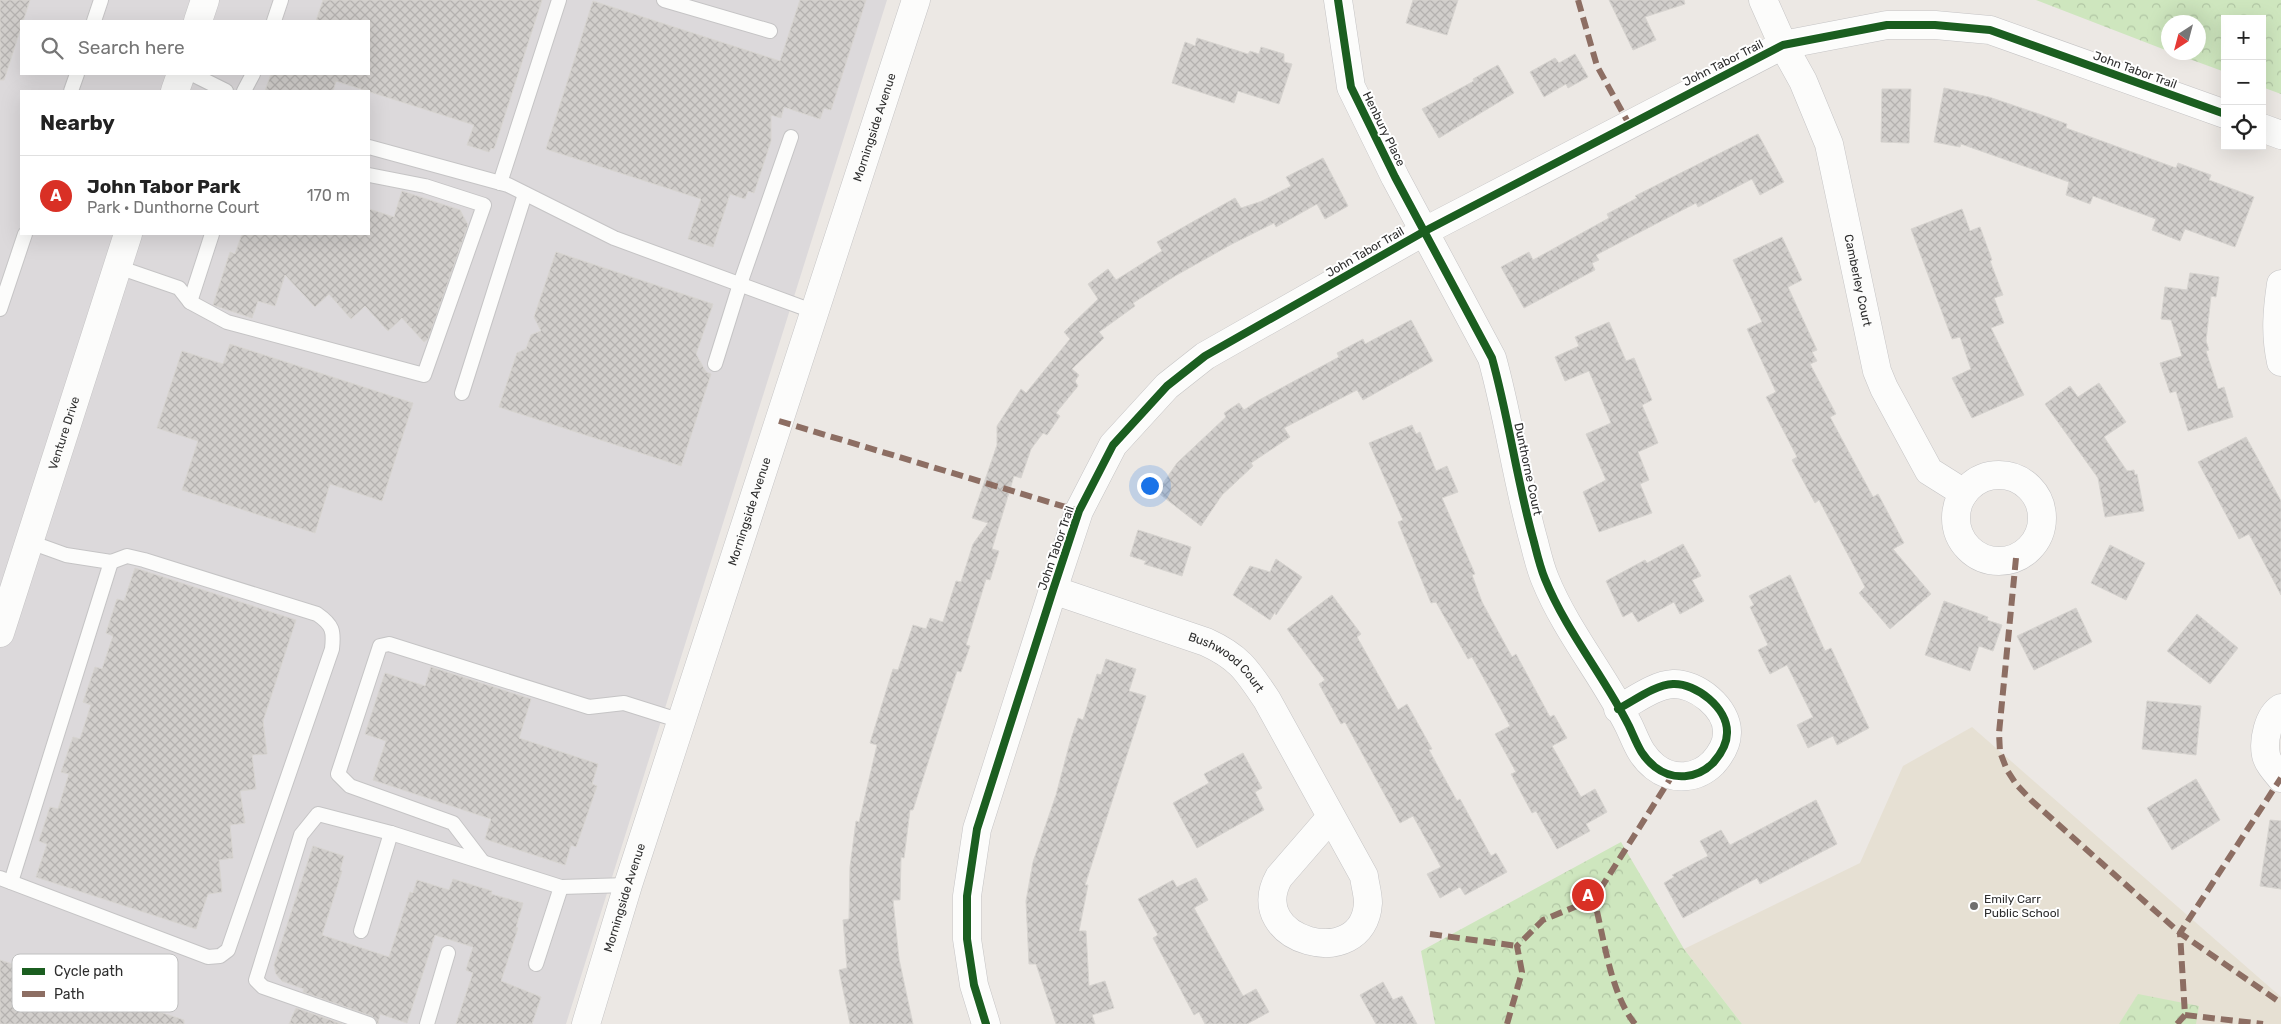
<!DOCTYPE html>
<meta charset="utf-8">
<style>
:root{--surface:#fff;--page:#f6f6f6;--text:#222;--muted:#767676;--line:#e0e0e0;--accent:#d93025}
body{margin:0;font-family:Rubik,sans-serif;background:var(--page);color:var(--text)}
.controls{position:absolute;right:15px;top:15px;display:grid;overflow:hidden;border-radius:0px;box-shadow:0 5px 20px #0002}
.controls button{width:45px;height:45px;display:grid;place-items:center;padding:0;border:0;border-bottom:1px solid var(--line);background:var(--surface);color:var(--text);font:25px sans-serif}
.compass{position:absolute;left:2161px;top:15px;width:45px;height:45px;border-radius:50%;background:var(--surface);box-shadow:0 5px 20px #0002;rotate:216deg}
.you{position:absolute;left:1149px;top:485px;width:18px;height:18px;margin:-12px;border:4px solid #fff;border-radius:50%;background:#1a73e8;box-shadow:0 0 0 8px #1a73e833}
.badge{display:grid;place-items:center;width:32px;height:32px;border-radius:50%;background:var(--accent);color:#fff;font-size:16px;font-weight:700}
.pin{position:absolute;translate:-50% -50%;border:2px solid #fff;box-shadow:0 1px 5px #0006}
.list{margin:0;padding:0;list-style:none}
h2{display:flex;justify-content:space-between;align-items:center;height:65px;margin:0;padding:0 20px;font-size:21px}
h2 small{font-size:16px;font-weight:400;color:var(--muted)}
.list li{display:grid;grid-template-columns:32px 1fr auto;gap:15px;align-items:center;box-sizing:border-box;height:80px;padding:0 20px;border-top:1px solid var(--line)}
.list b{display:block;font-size:19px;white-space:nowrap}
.list p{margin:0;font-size:16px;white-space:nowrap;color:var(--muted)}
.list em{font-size:16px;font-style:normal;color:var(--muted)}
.icon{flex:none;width:28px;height:28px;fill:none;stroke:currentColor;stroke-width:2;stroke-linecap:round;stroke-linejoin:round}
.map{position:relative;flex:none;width:2281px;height:1024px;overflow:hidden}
.search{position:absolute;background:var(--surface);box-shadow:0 5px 20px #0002;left:20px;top:20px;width:350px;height:55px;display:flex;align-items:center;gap:12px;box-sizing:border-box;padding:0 18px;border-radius:0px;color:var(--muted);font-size:19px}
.panel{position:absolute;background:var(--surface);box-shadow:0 5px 20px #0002;left:20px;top:90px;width:350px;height:145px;border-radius:0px}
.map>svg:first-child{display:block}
</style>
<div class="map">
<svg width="2281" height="1024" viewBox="0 0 2281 1024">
<defs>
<pattern id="park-crowns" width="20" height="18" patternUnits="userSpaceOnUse" patternTransform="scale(1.25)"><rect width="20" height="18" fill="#cee6be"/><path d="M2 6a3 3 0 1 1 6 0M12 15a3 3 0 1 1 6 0" fill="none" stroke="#b1c6a4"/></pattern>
<pattern id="building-cross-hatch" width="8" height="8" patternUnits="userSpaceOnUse" patternTransform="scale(1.25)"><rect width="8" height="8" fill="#d1cecb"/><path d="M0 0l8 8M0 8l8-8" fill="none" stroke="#b4b1af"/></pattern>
</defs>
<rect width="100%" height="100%" fill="#ece8e4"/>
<path fill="#dcd9db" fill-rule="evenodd" d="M0,0H887L566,1024H0ZM21,21H369V74H21ZM21,91H369V234H21Z"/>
<path fill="#e6e0d3" d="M1972,727L2281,997V1024H1742L1684,949L1860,863L1903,766Z"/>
<g fill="url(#park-crowns)">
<path d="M2036,0H2281V94L2262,87V19H2225V72L2173,53L2198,52V22H2168V51Z"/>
<path d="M1621,842L1684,949L1742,1024H1435L1421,951Z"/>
<path d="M2138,994L2199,1006L2196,1024H2119Z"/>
</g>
<g fill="url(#building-cross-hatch)" stroke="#d7d4d0">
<path d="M0,0H30L4,80H0Z"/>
<path d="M323,0H542L494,149L491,148L489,152L467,145L474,125L336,81L333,91H265L271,74H369V21H316Z"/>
<path d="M800,0H866L831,110L824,108L820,119L784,107L781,118L771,115V141L754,193L748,191L745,199L730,194L713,247L688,239L701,199L546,149L593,1L780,61Z"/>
<path d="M1413,0H1458L1447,35L1406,23Z"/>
<path d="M1609,0H1684L1685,4L1645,17L1656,40L1633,50Z"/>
<path d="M1197,38L1248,54L1250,51L1259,54L1261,47L1284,54V62L1292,64L1279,104L1238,91L1234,103L1172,83L1185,42L1195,46Z"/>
<path d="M1575,54L1588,77L1568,88L1566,84L1544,97L1530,72L1555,58L1559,63Z"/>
<path d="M1498,65L1514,93L1439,138L1422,109L1474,81L1473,79Z"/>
<path d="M1944,88L1989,97L2042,115L2067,124L2066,128L2176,168L2178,163L2211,175L2209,180L2254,197L2235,247L2185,229L2180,241L2152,230L2156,219L2093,196L2090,204L2066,195L2069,182L1961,144L1960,147L1934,142Z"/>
<path d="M1882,89H1911L1909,143L1881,142Z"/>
<path d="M1758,134L1784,182L1760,195L1752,179L1698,207L1696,203L1596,255L1599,260L1592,263L1595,270L1524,308L1501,267L1529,252L1533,260L1609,218L1607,214L1637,198L1635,196Z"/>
<path d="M1323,158L1348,206L1325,219L1317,204L1276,227L1274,223L1232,244L1175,276L1133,303L1135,306L1099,332L1104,338L1072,369L1079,375L1075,381L1078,386L1056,413L1060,416L1047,435L1043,433L1031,449L1021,478L1014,476L992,549L999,551L990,580L986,579L966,645L970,646L961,672L957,671L913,810H910L904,858L901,857L900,900H893L899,959L913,1024H850L839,970L847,968L843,920L849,919L850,867L856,821L859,822L877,745L870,743L893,669L898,670L913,625L926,629L930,618L943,622L956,581L961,582L973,544L988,523L972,518L997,445V426L1021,389L1026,393L1070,339L1064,332L1098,299L1088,284L1108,269L1116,280L1162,251L1157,242L1235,198L1241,208L1262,201L1291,186L1286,177Z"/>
<path d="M402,191L460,210L468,225L428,339L424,342L402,318L388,331L365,306L351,319L329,294L315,307L285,275L275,306L258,301L252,318L213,305L230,252L235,254L236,251L242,234H369V209L394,217Z"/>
<path d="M1962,209L1970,231L1980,227L1992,260L1990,261L2003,295L1994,298L2004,323L1991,328L2024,395L1972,418L1952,378L1971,369L1960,337L1952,339L1911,229Z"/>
<path d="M1782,237L1802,280L1788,287L1817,350L1812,352L1817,361L1810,364L1836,414L1830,417L1873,497L1878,494L1904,543L1893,549L1931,594L1890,629L1859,593L1865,587L1819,500L1815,503L1792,460L1797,457L1766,397L1776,392L1747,329L1762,322L1733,260Z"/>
<path d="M556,252L713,304L696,354L706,372L711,374L681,466L499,407L517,353L526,349L531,335L541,331L534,317Z"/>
<path d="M2190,273L2219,277L2216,297L2211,296L2206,341L2209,350L2206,351L2218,389L2224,387L2233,417L2188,431L2176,391L2170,393L2160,363L2182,356L2171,320L2161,319L2165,287L2187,290Z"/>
<path d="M1411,320L1433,361L1363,400L1357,390L1284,428L1290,437L1251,463L1253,466L1222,495L1201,526L1157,492L1177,463L1226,417L1224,413L1239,403L1244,410L1259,400L1339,357L1337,353L1363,339L1365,344Z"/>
<path d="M1609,322L1626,361L1634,358L1652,400L1642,405L1658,443L1638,452L1649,480L1640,484L1652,513L1599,532L1583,492L1606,480L1586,434L1611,423L1589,371L1565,381L1555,357L1579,346L1575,337Z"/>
<path d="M230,344L413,403L382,501L330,484L315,533L182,490L198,441L157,428L182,351L223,364Z"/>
<path d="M2099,383L2126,422L2104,437L2127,471L2134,470L2135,475L2137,474L2144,511L2105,517L2098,478L2045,404L2070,386L2078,397Z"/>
<path d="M1412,425L1416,434L1420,432L1436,471L1447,466L1458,492L1442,498L1475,574L1472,575L1482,602L1512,657L1516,654L1550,717L1554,715L1567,738L1552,746L1581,797L1595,789L1607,812L1586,824L1590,831L1557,849L1536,811L1532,813L1511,774L1516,772L1495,734L1510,726L1472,657L1468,659L1436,602L1431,603L1398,522L1403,520L1369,443Z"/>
<path d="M2246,437L2281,501V595L2249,534L2239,539L2198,462Z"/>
<path d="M1138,530L1191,547L1182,576L1144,564L1146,561L1130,556Z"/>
<path d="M1683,544L1701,576L1692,580L1704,601L1680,614L1674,602L1638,622L1632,612L1623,617L1606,581L1645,560L1647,563Z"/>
<path d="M2110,545L2145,563L2126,600L2091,583Z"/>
<path d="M1276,559L1302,577L1276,615L1275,612L1270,620L1233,595L1250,566L1270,572Z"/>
<path d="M135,568L296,620L263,721L267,754L252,755L256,789L240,791L245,823L230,825L233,858L219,860L222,892L208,894L196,929L36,877L47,844L39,841L50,807L58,809L69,774L61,772L73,737L80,739L91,705L83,702L95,667L102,669L113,636L106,633L117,599L124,601Z"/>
<path d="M1790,575L1825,651L1831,648L1869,728L1837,745L1833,736L1808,748L1797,725L1813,717L1787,665L1770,674L1758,650L1768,645L1750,607L1754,605L1749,596Z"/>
<path d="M1332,595L1361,634L1357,637L1398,710L1407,704L1432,749L1429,750L1457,801L1460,799L1491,856L1496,853L1507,872L1465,895L1460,887L1440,898L1427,874L1441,867L1413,816L1400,823L1345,722L1341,724L1319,684L1325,680L1287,629Z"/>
<path d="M1944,601L1988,617L1987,620L2002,625L1993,651L1979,646L1970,671L1925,655Z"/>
<path d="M2076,608L2092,642L2034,670L2017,636Z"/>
<path d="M2197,614L2238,648L2210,684L2167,651Z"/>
<path d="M1106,659L1136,669L1129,691L1146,696L1085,885H1088L1079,931H1086L1089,986L1105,981L1114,1008L1092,1015L1095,1024H1056L1036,964H1029L1026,901L1033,862L1056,795L1070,742L1078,718L1083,720L1097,674L1101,675Z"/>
<path d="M431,667L531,699L519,738L598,764L592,784L597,786L576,847L571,845L565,865L485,839L491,819L373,780L386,741L365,734L385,673L425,686Z"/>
<path d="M2147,701L2201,706L2196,755L2142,749Z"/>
<path d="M1243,753L1262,788L1255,792L1264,810L1197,848L1173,803L1209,783L1204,774Z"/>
<path d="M2196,779L2220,820L2172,850L2147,808Z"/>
<path d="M1816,800L1837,844L1760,884L1757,878L1683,918L1664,883L1674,877L1672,875L1708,856L1700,841L1721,830L1730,845Z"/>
<path d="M2270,820L2281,821V889L2260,886Z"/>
<path d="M313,846L344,856L340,870L342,871L322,935L389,957L410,892L413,893L417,880L449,890L453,879L492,891L491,894L523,903L516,927L518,928L501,981L541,997L532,1024H456L473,973L466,970L473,947L435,935L407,1023L380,1014L378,1024L372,1016L303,992L304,989L282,981L276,974L274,965Z"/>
<path d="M1196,878L1208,900L1194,908L1243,996L1256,989L1269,1012L1247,1024H1205L1199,1012L1194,1015L1153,938L1158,935L1138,899L1173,880L1177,887Z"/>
<path d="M0,960L184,1020V1024H0Z"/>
<path d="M1383,982L1393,1000L1402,996L1417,1024H1376L1360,995Z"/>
<path d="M296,1008L342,1024H289Z"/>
</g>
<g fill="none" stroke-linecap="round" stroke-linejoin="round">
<defs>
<g id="lane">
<path d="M664,0L770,31"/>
<path d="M94,21L101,0"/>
<path d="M274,21L281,0"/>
<path d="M192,74L226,91"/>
<path d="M71,91L77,74"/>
<path d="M244,91L253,74"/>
<path d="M369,147L508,185L614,238L815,312"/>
<path d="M500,183L559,0"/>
<path d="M118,267L179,288L190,302L227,322L424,375L484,205L425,186L369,175"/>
<path d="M190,302L212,234"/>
<path d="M0,309L25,234"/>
<path d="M715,364L740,284L791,137"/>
<path d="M462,393L525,194"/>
<path d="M482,861L453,823L350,786L338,774L380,646L389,644L589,707L624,703L681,721"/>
<path d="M0,878L208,957L220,956L228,950L332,649C334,631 333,625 317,614L144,560L127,556L111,562L66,555L30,542"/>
<path d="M11,882L111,562"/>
<path d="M361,931L391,833"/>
<path d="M536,964L561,887"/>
<path d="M369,1024L263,987L256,980L301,835L318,814L391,833L561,887L628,885"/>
<path d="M427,1024L448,953"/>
</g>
<g id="street">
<path d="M1338,0L1351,87L1395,177L1492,358C1509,419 1517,482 1534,542C1537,554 1540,567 1545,579C1566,631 1604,676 1629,726C1637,743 1640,755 1655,767C1673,781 1697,779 1713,763C1721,754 1727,744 1727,733C1728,708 1696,683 1673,684C1654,685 1634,701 1618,709"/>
<path id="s1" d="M1763,0L1783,45L1803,81L1829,144L1877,371L1884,388L1929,471L1964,493"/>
<path d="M198,21L205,0"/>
<path d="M175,91L181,74"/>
<path d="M2281,284C2277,311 2275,334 2281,362"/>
<circle cx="1999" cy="518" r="43"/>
<path id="s2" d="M1053,590L1206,642C1239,657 1247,670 1267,700L1364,876C1365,885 1368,894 1368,903C1364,974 1243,941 1279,877L1331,817"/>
<path id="s3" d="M0,633L128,234"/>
<path d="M2281,708C2268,716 2263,741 2266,755C2267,762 2276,772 2281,778"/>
</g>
<g id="secondary">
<path d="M2262,128L2281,135"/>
<path id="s4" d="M586,1024L628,885L916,0"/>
<path d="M986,1024L974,985L967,939V896L977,829L1053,590L1079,511L1113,445L1167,386L1205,356L1425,231L1783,45L1887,25H1935L1990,30L2225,114"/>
</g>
</defs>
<use href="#lane" stroke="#c5c4c5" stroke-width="16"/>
<use href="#street" stroke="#c5c4c5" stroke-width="29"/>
<use href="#secondary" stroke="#c5c4c5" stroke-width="29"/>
<use href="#lane" stroke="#fcfcfb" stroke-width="14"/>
<use href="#street" stroke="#fcfcfb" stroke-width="28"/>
<use href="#secondary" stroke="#fcfcfb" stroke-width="28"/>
<g stroke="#8d6e63" stroke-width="6" stroke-dasharray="12 6" stroke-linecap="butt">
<path d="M1578,0L1597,66L1629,124"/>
<path d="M779,421L1079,511"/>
<path d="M2016,558L1999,733L2000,752L2007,770L2016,784L2032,801L2180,933L2281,1003"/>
<path d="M1430,934L1517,946"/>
<path d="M2185,1015L2263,1024"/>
<path d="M1507,1024L1522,972L1517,946L1543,920L1594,899"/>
<path d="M1635,1024C1610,993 1604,937 1594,899L1672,776"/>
<path d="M2177,1024L2185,1015L2180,933L2281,778"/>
</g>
<defs>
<g id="cycleway">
<path d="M1338,0L1351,87L1395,177L1492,358C1509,419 1517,482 1534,542C1537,554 1540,567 1545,579C1566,631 1604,676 1629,726C1637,743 1640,755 1655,767C1673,781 1697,779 1713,763C1721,754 1727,744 1727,733C1728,708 1696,683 1673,684C1654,685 1634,701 1618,709"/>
<path d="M986,1024L974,985L967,939V896L977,829L1053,590L1079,511L1113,445L1167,386L1205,356L1425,231L1783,45L1887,25H1935L1990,30L2225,114"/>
</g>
</defs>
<use href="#cycleway" stroke="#fff" stroke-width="11"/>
<use href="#cycleway" stroke="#1b5e20" stroke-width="8"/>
</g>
<circle fill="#706f6e" stroke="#fff" stroke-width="2" cx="1974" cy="906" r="5"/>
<g text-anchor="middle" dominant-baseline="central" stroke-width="4" stroke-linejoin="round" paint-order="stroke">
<g font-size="12" fill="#2e2e2e" stroke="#fff">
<text transform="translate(1723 63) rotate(-27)">John Tabor Trail</text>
<text transform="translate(2135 70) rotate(20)">John Tabor Trail</text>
<text stroke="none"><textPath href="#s4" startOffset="942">Morningside Avenue</textPath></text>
<text transform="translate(1384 129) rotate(64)">Henbury Place</text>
<text transform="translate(1365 252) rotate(-30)">John Tabor Trail</text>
<text stroke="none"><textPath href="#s1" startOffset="298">Camberley Court</textPath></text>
<text stroke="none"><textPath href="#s3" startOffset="210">Venture Drive</textPath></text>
<text transform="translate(1528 469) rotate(78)">Dunthorne Court</text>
<text stroke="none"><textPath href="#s4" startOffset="538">Morningside Avenue</textPath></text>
<text transform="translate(1056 548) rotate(-71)">John Tabor Trail</text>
<text stroke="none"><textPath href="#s2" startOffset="190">Bushwood Court</textPath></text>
<text stroke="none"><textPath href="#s4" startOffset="132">Morningside Avenue</textPath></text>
</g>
<g font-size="12" fill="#2e2e2e" stroke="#fff" text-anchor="start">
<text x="1984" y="899">Emily Carr<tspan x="1984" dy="14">Public School</tspan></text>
</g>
</g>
<rect x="12" y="954" width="166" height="58" rx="8" fill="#fff" stroke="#c0c0c0" stroke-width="1"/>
<rect x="22" y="968" width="23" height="7" fill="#1b5e20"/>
<rect x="22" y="991" width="23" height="6" fill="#8d6e63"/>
<g font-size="14" fill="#2e2e2e">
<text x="54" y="976">Cycle path</text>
<text x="54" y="999">Path</text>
</g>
</svg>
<div class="controls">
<button>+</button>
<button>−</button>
<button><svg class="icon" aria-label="locate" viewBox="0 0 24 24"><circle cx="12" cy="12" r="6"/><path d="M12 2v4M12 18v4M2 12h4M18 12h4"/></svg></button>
</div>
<svg class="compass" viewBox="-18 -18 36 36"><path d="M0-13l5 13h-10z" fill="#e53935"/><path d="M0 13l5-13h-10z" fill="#767676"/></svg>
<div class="you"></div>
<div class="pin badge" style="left:1588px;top:895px">A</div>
<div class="search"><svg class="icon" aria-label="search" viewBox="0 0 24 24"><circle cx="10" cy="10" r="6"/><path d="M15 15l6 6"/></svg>Search here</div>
<section class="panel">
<h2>Nearby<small></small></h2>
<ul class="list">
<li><span class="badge">A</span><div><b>John Tabor Park</b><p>Park · Dunthorne Court</p></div><em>170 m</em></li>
</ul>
</section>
</div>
